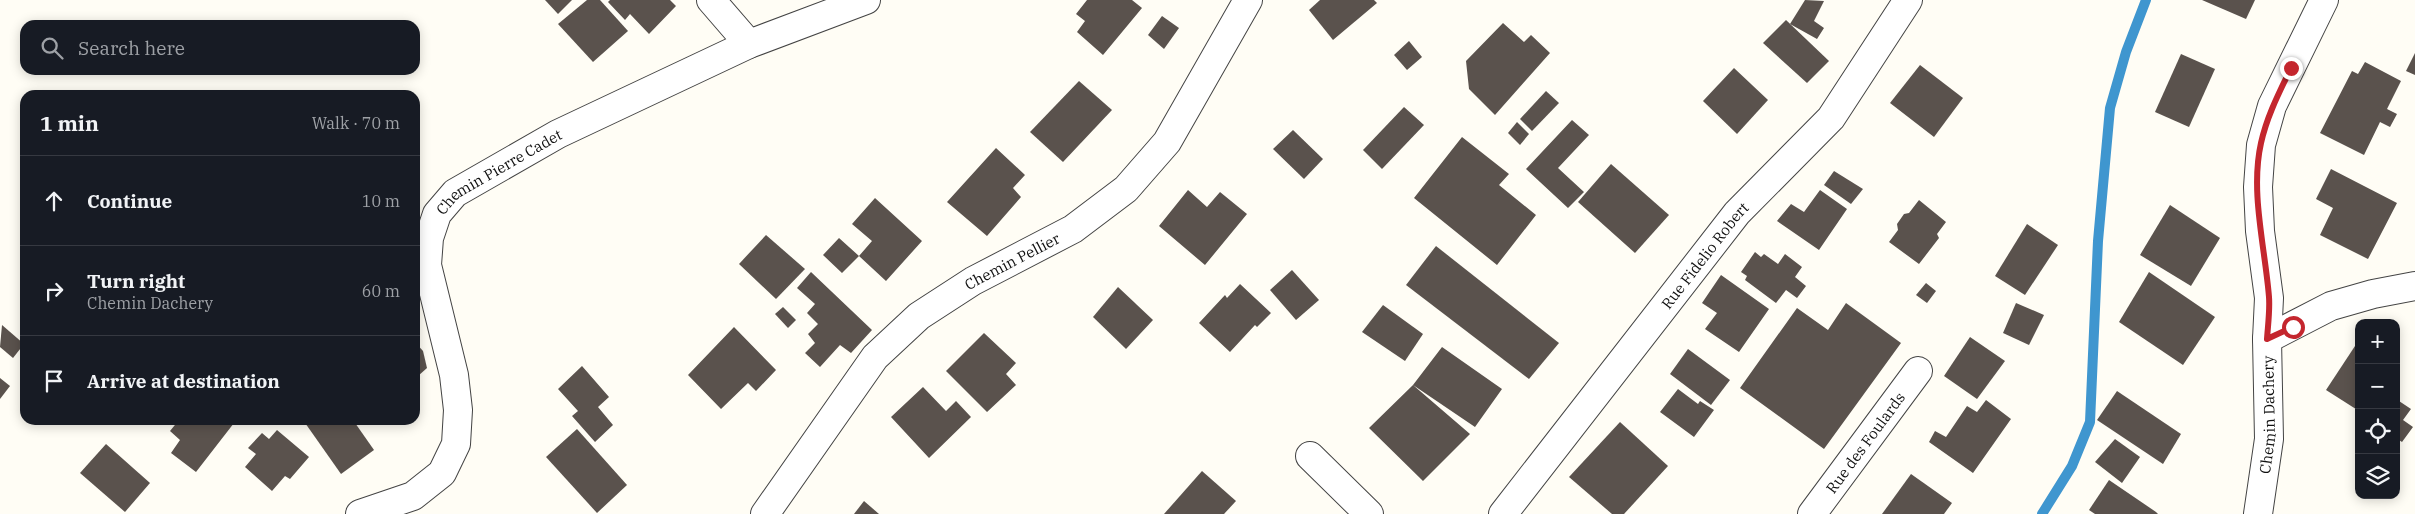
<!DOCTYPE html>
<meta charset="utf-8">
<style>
:root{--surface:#171b24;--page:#242831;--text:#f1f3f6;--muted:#9ea1a6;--line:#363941}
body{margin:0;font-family:"IBM Plex Serif",serif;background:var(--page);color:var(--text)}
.controls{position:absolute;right:15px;bottom:15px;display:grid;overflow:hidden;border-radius:10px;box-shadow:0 2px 12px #0003}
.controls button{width:45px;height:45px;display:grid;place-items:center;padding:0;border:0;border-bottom:1px solid var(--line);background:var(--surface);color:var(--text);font:25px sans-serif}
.stop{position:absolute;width:15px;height:15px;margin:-11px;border:4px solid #c4262e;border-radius:50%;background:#fff}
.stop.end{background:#c4262e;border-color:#fff;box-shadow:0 1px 5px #0008}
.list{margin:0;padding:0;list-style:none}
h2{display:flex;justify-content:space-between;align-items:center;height:65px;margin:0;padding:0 20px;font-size:21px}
h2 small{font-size:16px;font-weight:400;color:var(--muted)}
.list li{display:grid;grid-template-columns:32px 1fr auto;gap:15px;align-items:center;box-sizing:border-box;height:90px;padding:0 20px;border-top:1px solid var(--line)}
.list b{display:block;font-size:19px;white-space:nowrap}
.list p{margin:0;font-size:16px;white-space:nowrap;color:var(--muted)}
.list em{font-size:16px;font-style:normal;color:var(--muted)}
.icon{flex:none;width:28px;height:28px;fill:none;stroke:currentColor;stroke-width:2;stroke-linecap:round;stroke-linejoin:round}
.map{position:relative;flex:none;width:2415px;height:514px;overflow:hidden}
.search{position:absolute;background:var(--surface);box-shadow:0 2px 12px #0003;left:20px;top:20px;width:400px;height:55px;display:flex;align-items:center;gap:12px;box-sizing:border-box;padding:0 18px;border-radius:15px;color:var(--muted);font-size:19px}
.panel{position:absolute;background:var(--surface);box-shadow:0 2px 12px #0003;left:20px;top:90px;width:400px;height:335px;border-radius:15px}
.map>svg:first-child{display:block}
</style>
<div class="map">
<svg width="2415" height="514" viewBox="0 0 2415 514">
<rect width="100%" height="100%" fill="#fffdf5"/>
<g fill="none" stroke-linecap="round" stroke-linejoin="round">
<path stroke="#3f96cf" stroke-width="10" d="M2042,514L2072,466L2090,422L2098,241L2110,108L2126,52L2146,0"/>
</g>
<g fill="#5a524d">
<path d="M545,0H572L558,14Z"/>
<path d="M587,0H600L628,31L593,62L558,24Z"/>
<path d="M610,0H670L676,6L649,34L630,14L625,20L608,2Z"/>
<path d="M1087,0H1132L1142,8L1103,55L1077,32L1085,21L1076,14Z"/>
<path d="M1320,0H1374L1377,3L1333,40L1309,10Z"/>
<path d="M1805,0L1824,1L1814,21L1824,28L1817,39L1790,24Z"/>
<path d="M2202,0H2255L2246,19Z"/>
<path d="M1162,16L1179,28L1164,49L1148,35Z"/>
<path d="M1786,20L1829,61L1807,83L1763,43Z"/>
<path d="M1503,23L1524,42L1531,35L1550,53L1495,115L1469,89L1466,61Z"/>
<path d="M1409,41L1422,57L1407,70L1394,55Z"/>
<path d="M2415,53V75L2406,71Z"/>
<path d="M2181,54L2215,69L2189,127L2155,112Z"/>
<path d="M2365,62L2401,81L2387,109L2397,114L2390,127L2380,122L2364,155L2320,133L2352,71L2358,74Z"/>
<path d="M1920,65L1963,98L1934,137L1890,103Z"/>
<path d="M1734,68L1768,100L1737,134L1703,101Z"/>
<path d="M1079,81L1112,110L1063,162L1030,132Z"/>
<path d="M1546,91L1559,103L1532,131L1520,119Z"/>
<path d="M1404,107L1424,125L1382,169L1363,150Z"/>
<path d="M1572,120L1589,135L1558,168L1584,192L1568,208L1526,169Z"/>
<path d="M1517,122L1529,134L1520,145L1508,133Z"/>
<path d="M1293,130L1323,159L1304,179L1273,149Z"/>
<path d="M1462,137L1509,174L1499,185L1536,215L1497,265L1414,198Z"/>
<path d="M996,148L1025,175L1013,188L1021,197L987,236L947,202Z"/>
<path d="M1611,164L1669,215L1635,253L1578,202Z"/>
<path d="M2331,169L2397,203L2368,259L2320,235L2333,208L2316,199Z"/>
<path d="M1834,171L1863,189L1851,204L1824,185Z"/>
<path d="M1188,190L1207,207L1220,192L1247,214L1205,265L1159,226Z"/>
<path d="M1820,190L1847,209L1819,250L1777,221L1791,204L1804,212Z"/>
<path d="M875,198L922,241L886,281L859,256L842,273L823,255L839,238L859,256L872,241L852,224Z"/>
<path d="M1919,200L1946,222L1937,234L1939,238L1919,264L1889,242L1898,230L1897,224L1904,214L1909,213Z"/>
<path d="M2170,205L2220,238L2191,286L2140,255Z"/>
<path d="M2027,224L2058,245L2025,295L1995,276Z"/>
<path d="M766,235L805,269L776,299L739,264Z"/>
<path d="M1436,246L1559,343L1529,379L1406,285Z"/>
<path d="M1755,252L1761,257L1764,254L1778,264L1785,254L1802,267L1795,277L1806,286L1797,298L1786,290L1776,303L1745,280L1747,276L1741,272Z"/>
<path d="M1292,270L1319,300L1296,320L1270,290Z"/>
<path d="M811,272L872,330L851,353L840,345L820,367L805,353L815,343L808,334L818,324L807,313L815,304L797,288Z"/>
<path d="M2149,272L2215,317L2183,365L2119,322Z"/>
<path d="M1721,275L1769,309L1739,352L1705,329L1717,313L1702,303Z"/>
<path d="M1926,283L1936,291L1927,303L1916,295Z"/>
<path d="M1240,284L1271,313L1257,327L1255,325L1230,352L1199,323L1225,295L1227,298Z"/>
<path d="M1118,287L1153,320L1126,349L1093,317Z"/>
<path d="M1846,303L1901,343L1824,449L1740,388L1797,308L1828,330Z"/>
<path d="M2016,303L2044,315L2029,345L2003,333Z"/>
<path d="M1383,305L1423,334L1405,361L1362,332Z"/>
<path d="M783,307L796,320L788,328L775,314Z"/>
<path d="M2,325L24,344L13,358L0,347Z"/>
<path d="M734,327L776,370L756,391L748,383L721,409L688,375Z"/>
<path d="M984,333L1016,363L1006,374L1016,385L987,412L946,371Z"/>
<path d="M1970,337L2005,361L1977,399L1944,376Z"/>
<path d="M415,342L423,351L427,368L418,376L415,373Z"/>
<path d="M2355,346L2359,348V411L2326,390Z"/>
<path d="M1442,347L1502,389L1475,427L1413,385L1470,434L1423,481L1369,428L1413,385Z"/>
<path d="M1688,349L1730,380L1711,405L1670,374Z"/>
<path d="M582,366L609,397L598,407L613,425L595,442L572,416L578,411L558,389Z"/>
<path d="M0,378L10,386L0,399Z"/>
<path d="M923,387L946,411L956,401L971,417L929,458L891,417Z"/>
<path d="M1678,389L1698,404L1700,401L1714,410L1694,437L1660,412Z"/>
<path d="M2117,391L2181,434L2163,464L2097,420Z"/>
<path d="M2396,399L2411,409L2403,420L2413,427L2402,442L2396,438Z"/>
<path d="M1986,400L2011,419L1973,473L1929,442L1935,431L1946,437L1967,406L1977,412Z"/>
<path d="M179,420H230L234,423L196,472L171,453L180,440L170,431Z"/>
<path d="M303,420H353L374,450L341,474Z"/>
<path d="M1620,422L1668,466L1624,514H1612L1569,477Z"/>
<path d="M577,429L627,485L597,513L546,457Z"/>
<path d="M277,430L309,457L290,479L285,476L272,491L245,467L256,454L248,448L262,433L269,439Z"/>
<path d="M2115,439L2140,457L2122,483L2095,462Z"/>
<path d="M106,444L150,483L125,512L80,473Z"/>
<path d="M1202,471L1236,501L1224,514H1164Z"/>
<path d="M1911,474L1952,503L1944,514H1882Z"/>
<path d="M2109,480L2156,512L2158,514H2095L2089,510Z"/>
<path d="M864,501L879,514H854Z"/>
</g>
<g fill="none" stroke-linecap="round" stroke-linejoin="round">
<defs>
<g id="minor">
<path d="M711,0L749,44"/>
<path d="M2267,339L2331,306L2373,294L2415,286"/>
<path d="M1310,456L1369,514"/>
<path id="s1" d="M360,514L413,496L442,473L456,444L458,410L454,375L427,265L429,238L437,214L455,193L558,134L749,44L866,0"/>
<path id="s2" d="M765,514L875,357L919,316L973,281L1073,229L1126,189L1167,142L1248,0"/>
<path id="s3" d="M1503,514L1737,213L1831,118L1908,0"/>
<path id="s4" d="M1812,514L1918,371"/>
<path id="s5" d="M2258,514L2269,439L2267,339L2269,298L2260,231L2258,187L2261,145L2272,106L2324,0"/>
</g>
</defs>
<use href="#minor" stroke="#444" stroke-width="30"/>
<use href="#minor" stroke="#fff" stroke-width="28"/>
</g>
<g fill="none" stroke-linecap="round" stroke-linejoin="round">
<path stroke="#c4262e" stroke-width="6" d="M2291,68C2279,93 2267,116 2261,143C2250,192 2265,247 2269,297C2270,310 2268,325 2267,339L2293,327"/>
</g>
<g text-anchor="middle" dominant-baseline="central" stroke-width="5" stroke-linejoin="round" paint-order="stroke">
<g font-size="15" fill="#111" stroke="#fff">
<text stroke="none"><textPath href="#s1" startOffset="436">Chemin Pierre Cadet</textPath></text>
<text stroke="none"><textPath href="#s3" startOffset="328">Rue Fidelio Robert</textPath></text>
<text stroke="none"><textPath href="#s2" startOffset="360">Chemin Pellier</textPath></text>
<text stroke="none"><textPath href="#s5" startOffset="100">Chemin Dachery</textPath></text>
<text stroke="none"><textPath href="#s4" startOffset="89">Rue des Foulards</textPath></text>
</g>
</g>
</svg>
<div class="controls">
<button>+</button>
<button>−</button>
<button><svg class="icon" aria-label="locate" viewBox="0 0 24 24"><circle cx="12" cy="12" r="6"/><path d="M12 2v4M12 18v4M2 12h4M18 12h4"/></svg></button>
<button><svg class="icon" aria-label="layers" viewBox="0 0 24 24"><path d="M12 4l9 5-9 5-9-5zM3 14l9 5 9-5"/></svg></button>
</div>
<div class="stop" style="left:2293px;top:327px"></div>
<div class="stop end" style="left:2291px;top:68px"></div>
<div class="search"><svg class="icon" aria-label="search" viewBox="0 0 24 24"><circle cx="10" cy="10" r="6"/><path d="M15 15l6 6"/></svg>Search here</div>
<section class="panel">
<h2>1 min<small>Walk · 70 m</small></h2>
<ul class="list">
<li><svg class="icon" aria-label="ahead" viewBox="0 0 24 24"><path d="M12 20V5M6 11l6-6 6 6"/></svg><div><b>Continue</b></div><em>10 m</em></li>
<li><svg class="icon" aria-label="right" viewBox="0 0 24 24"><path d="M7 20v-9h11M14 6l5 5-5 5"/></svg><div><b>Turn right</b><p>Chemin Dachery</p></div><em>60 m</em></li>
<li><svg class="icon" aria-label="arrive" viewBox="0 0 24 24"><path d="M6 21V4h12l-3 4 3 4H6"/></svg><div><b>Arrive at destination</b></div></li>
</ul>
</section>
</div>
